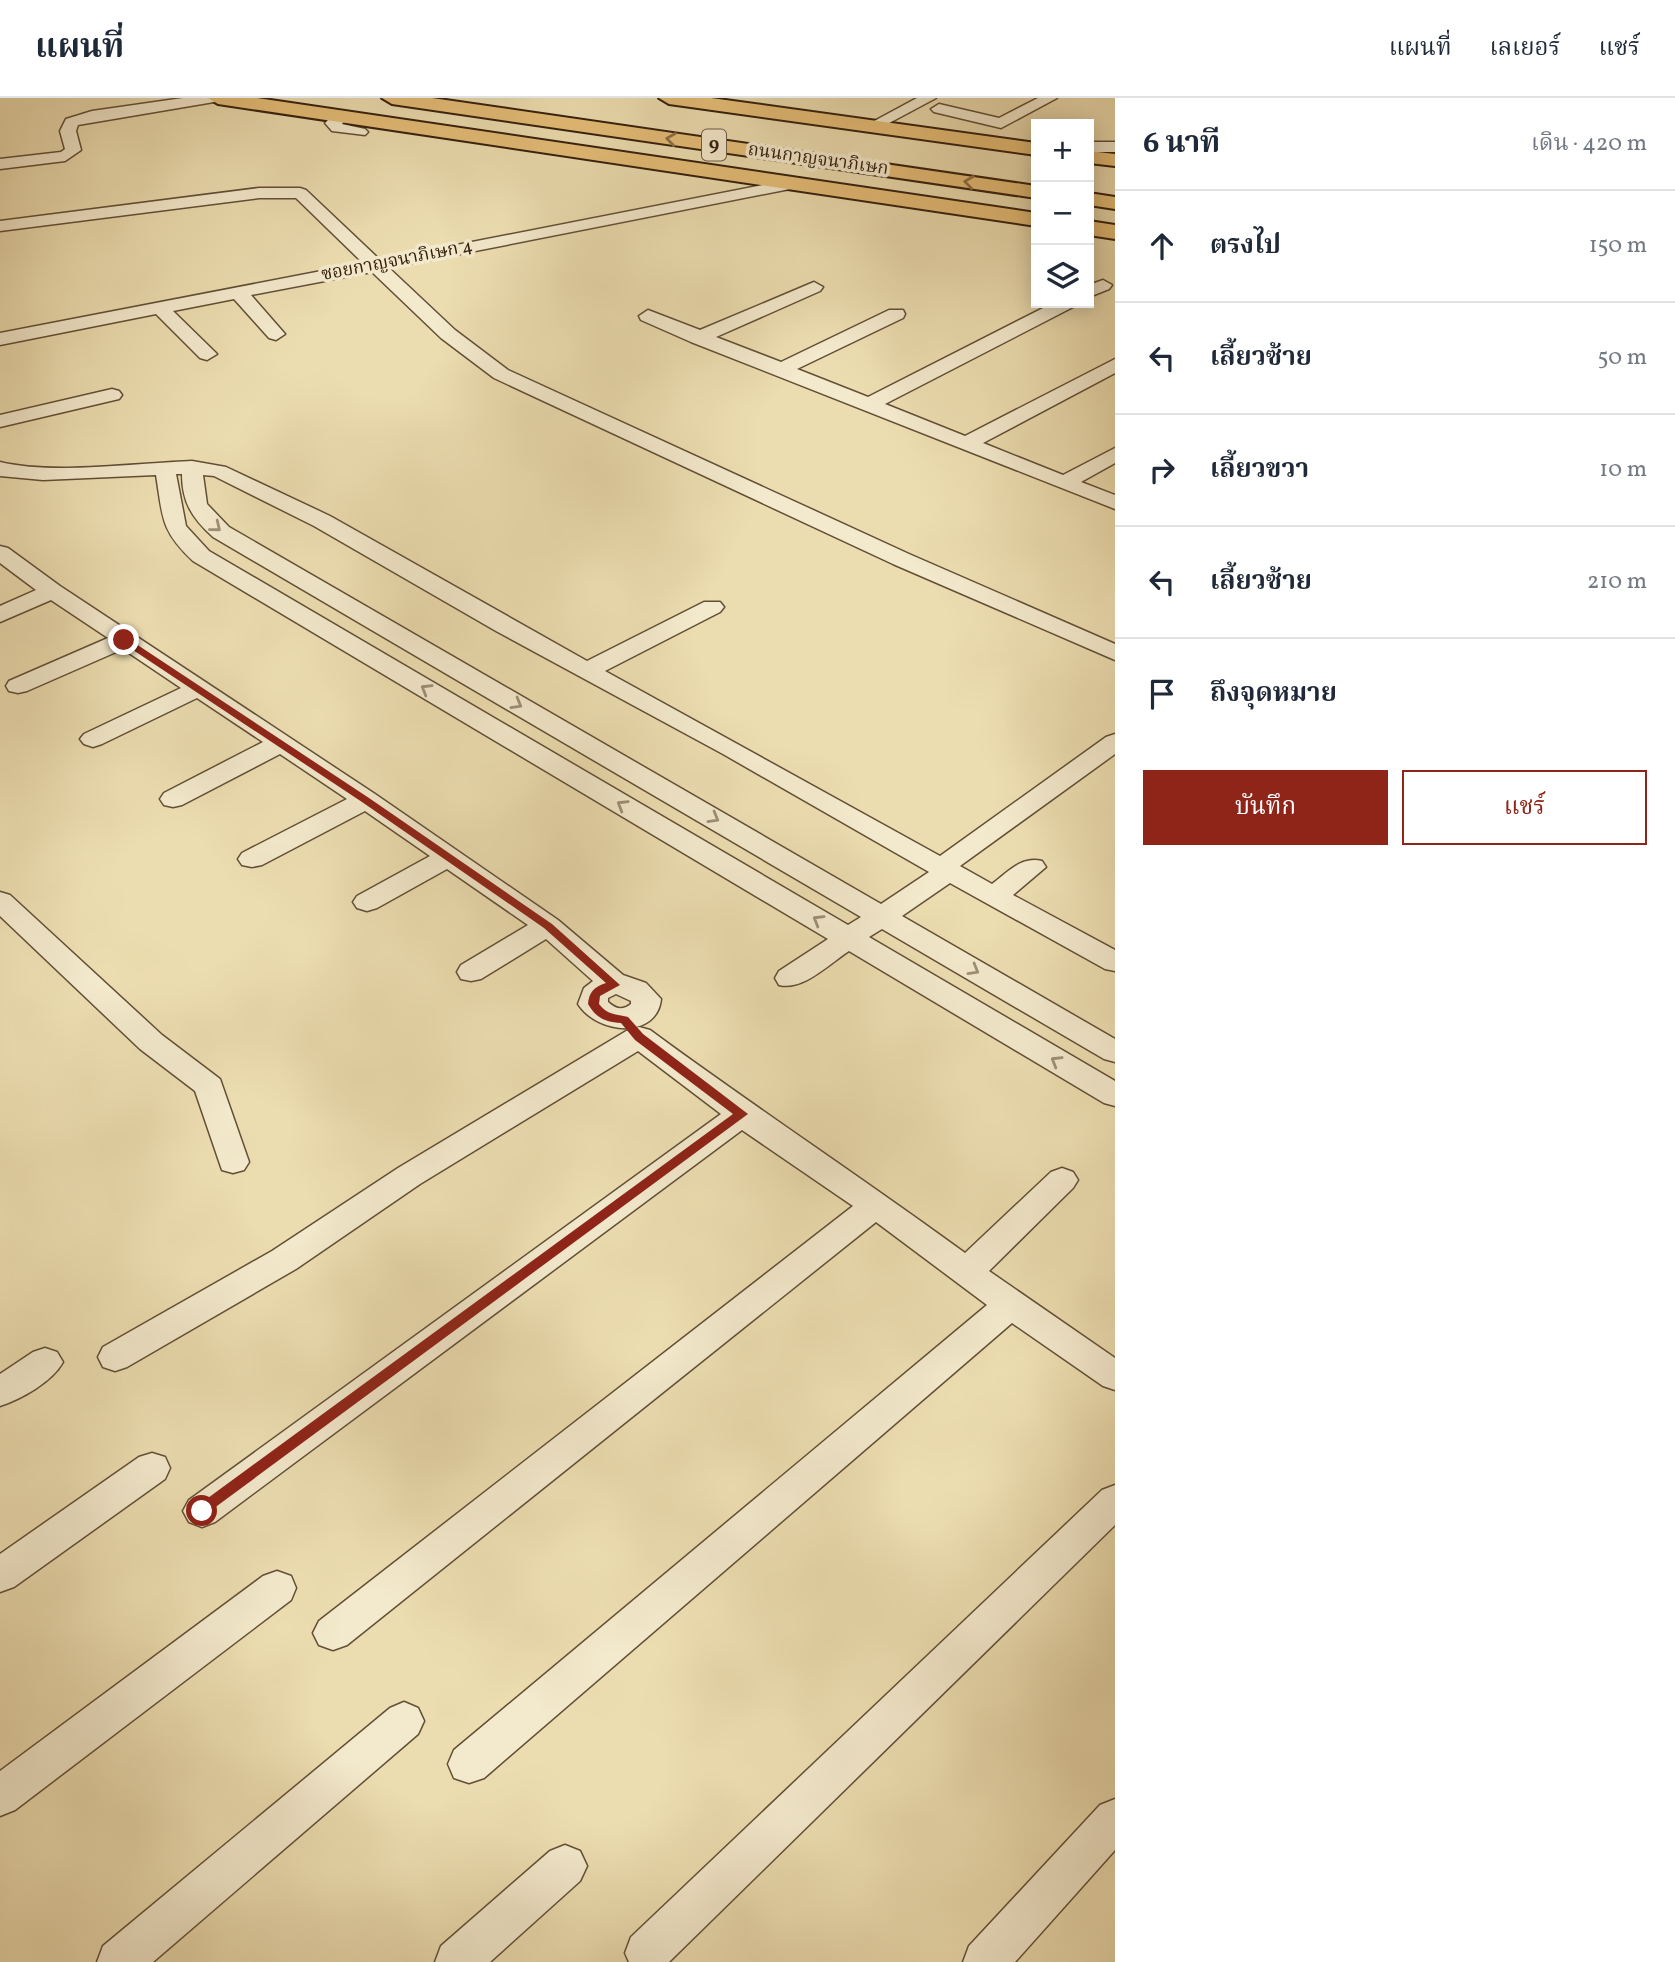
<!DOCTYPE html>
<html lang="th">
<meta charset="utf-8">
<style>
:root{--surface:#fff;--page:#f6f6f7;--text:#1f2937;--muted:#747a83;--line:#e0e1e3;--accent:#8f2418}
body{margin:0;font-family:Vollkorn,"Noto Serif Thai",serif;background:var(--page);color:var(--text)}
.controls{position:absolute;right:21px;top:21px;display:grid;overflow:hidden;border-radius:0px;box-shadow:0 4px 18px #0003}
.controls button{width:63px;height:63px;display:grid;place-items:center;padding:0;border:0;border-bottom:2px solid var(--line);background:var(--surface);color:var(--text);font:35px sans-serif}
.stop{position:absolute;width:21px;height:21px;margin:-16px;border:5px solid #8f2418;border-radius:50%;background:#fff}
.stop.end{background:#8f2418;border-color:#fff;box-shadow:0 2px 7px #0008}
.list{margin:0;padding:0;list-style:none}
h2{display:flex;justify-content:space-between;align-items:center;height:91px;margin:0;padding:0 28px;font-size:30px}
h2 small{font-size:23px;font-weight:400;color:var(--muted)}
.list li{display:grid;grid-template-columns:46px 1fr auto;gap:21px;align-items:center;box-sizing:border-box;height:112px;padding:0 28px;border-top:2px solid var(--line)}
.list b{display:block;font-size:26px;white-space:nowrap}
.list em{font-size:23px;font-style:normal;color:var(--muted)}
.actions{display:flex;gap:14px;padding:21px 28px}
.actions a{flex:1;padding:16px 0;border:2px solid var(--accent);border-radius:0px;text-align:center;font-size:24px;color:var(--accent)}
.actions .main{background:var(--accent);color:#fff}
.icon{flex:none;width:38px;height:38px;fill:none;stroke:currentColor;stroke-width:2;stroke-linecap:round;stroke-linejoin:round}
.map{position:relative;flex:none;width:1115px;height:1864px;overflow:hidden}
header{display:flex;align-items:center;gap:42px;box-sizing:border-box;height:98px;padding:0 35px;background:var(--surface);border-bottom:2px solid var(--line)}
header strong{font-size:33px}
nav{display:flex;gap:38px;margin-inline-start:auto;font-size:24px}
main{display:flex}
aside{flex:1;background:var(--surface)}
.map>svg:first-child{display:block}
</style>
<header>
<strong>แผนที่</strong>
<nav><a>แผนที่</a><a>เลเยอร์</a><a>แชร์</a></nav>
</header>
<main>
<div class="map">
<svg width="1115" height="1864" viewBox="0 0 1115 1864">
<rect width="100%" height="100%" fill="#ecddb0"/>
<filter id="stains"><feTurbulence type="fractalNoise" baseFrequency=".00286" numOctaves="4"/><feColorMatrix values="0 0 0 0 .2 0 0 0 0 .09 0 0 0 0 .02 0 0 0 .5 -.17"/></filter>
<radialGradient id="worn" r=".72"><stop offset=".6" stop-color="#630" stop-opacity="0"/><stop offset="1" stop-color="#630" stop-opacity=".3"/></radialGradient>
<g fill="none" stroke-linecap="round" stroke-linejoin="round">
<defs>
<g id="minor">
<path d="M183,0H221L214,4L78,27L76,33L81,52L65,63L0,71V61L61,54L65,51L60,33L66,21L92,13Z"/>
<path d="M917,0H936L878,31H868L865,28Z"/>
<path d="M1038,0H1057L1001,30L934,14L931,11L939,6L999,20Z"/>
<path d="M340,13L348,18L342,26L365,31L368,34L365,37L332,33L325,25L335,15Z"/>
<rect x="1089" y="44" width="26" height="10"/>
<path d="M794,81L802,86L800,89L389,170L455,232L508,272L909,456L1115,546V562L893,466L494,280L441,240L372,174L251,197L285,236L276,242L269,240L234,201L173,213L217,256L207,262L200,260L156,216L0,247V235L363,165L296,100H259L0,133V123L259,90H300L306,92L380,162Z"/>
<path d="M1103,182L1112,187L1109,191L1089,199V187Z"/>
<path d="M814,184L823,189L820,193L716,239L781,264L889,212H903L905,216L903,220L797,271L868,299L1053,205H1076L1073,209L885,306L965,338L1115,261V275L983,345L1063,377L1115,350V365L1081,384L1115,397V411L691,244L641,222L639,218L648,212L700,232Z"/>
<path d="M112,291L119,293L122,297L119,301L0,329V317Z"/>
<path d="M192,363L226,369L330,418L587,563L704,504H720L724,509L720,514L605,573L940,758L1106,639L1115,636V656L960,768L992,786C1008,774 1021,758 1042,763L1046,769L1013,797L1115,852V873L1105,871L950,785L902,818L1115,941V964L1104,961L882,831L869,839L1115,983V1008L1104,1005L849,853C829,866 803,893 779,887L775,880L779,873L828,841L193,463C160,432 163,419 156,377L43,382L0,378V364C53,377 135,365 192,363ZM176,376H182C182,404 192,420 213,439L861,819L848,827L209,453L186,428ZM203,377L214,378L314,428L496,533L723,656L929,774L881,806L229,429L207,406Z"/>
<path d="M0,448L8,450L60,488L375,696L558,822L623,877L646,885L661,901C657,941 598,937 578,906L584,890L593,883L546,841L481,881L471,883L461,881L457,874L461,867L528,827L447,771L377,810L367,813L357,810L353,804L357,798L430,758L365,713L262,767L252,769L242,767L238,761L242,755L347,701L280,656L182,707L173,709L164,707L160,701L164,695L263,644L197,600L102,646L93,649L84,646L80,641L84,636L181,590L123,551L27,593L18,595L9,593L6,588L9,583L108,540L51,502L0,524V508L36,492L0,465ZM616,896L631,903V906C622,913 616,911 608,904V900Z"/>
<path d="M0,794L10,797L162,937L220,981L249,1064L244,1072L233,1075L222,1072L195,993L140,951L0,818Z"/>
<path d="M639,929L650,932C753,1008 861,1079 965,1155L1051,1074L1062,1070L1073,1074L1078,1082L1073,1090L989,1173L1115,1260V1292L1103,1288L1012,1225L484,1680L469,1685L454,1680L448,1666L454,1652L987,1207L876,1124L347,1547L333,1552L319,1547L313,1535L319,1523L853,1108L742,1032L215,1424L202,1429L189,1424L183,1413L189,1402L721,1016L638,953L420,1086L296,1171L127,1269L115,1273L103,1269L98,1259L103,1249L272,1153L398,1070L628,932Z"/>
<path d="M45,1250L57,1254L63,1264C52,1284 21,1301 0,1308V1276L33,1254Z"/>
<path d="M152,1355L165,1359L170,1370L165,1381L14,1489L0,1494V1456L139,1359Z"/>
<path d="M1115,1387V1427L669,1864H629L625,1855L631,1839L1102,1392Z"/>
<path d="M277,1473L291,1478L296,1490L291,1502L15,1712L0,1718V1673L263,1478Z"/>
<path d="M404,1604L418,1610L424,1623L418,1636L153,1864H97L103,1848L390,1610Z"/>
<path d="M1115,1701V1752L1015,1864H963L969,1848L1100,1707Z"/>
<path d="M565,1747L580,1753L587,1768L580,1783L490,1864H435L441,1848L550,1753Z"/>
</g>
<g id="major">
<path d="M208,0H257L1036,115V128L218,6Z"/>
<path d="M659,0H711L1036,45V57L669,6Z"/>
<path d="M1089,53L1115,56V68L1089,65Z"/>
<path d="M1089,123L1115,127V141L1089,137Z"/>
</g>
<g id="highway">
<path d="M382,0H432L1036,88V100L392,6Z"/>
<path d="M1089,95L1115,99V111L1089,107Z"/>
</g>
</defs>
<use href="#minor" stroke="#624f36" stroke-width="3"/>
<use href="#major" stroke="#34200e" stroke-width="4"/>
<use href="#highway" stroke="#34200e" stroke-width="4"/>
<use href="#minor" fill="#f3e9cc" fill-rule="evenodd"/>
<use href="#major" fill="#e6be78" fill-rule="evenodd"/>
<use href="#highway" fill="#e6be78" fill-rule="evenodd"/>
</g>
<defs><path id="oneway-chevron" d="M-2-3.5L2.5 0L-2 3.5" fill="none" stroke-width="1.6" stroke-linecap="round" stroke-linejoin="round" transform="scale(1.75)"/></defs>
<g stroke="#8d6f43">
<use href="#oneway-chevron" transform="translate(671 41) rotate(-172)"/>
<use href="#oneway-chevron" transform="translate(969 84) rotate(-172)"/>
</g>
<g stroke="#9d8f76">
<use href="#oneway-chevron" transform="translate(216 429) rotate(39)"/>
<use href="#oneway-chevron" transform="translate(426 591) rotate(-149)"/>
<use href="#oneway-chevron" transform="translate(517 606) rotate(30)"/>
<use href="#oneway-chevron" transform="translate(622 707) rotate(-149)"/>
<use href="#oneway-chevron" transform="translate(714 720) rotate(30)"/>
<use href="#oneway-chevron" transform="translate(818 822) rotate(-149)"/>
<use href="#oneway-chevron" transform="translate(974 872) rotate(30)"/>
<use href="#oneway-chevron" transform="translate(1056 963) rotate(-149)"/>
</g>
<path fill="#8f2418" d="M121,540H127L369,700L552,826L620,887L600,898L599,906C607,917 616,916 628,919L643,936L748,1016L202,1419L195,1413L197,1408L733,1016L635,942L621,925C605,924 596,920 588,906C589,894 594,889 606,885L544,830L362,704L121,544Z"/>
<g text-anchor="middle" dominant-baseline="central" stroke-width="7" stroke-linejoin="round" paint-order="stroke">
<g font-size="18" fill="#34200e" stroke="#f3e9cc">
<text transform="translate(818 62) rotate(8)">ถนนกาญจนาภิเษก</text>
<text transform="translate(397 163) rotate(-11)">ซอยกาญจนาภิเษก 4</text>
</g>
<rect fill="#f3e9cc" stroke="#6d5c47" stroke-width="2" x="702" y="31.5" width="24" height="31" rx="5"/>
<g font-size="19" font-weight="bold" fill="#34200e">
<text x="714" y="47">9</text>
</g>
</g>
<rect width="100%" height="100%" filter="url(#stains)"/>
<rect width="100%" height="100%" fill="url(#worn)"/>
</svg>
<div class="controls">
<button>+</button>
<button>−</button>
<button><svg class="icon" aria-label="layers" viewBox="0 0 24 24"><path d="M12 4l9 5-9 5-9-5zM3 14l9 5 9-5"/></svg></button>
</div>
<div class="stop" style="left:202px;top:1413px"></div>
<div class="stop end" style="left:124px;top:542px"></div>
</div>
<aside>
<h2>6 นาที<small>เดิน · 420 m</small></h2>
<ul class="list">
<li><svg class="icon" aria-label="ahead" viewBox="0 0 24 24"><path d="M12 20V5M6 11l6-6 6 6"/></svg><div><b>ตรงไป</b></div><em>150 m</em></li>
<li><svg class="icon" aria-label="left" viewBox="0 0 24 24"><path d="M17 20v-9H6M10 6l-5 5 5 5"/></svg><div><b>เลี้ยวซ้าย</b></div><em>50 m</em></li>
<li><svg class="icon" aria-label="right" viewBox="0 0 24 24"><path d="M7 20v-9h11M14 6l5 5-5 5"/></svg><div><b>เลี้ยวขวา</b></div><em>10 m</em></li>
<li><svg class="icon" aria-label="left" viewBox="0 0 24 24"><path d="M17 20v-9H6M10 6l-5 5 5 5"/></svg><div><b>เลี้ยวซ้าย</b></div><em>210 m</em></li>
<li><svg class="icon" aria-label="arrive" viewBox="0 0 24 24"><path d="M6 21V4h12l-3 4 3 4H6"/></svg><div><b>ถึงจุดหมาย</b></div></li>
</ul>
<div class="actions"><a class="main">บันทึก</a><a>แชร์</a></div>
</aside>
</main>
